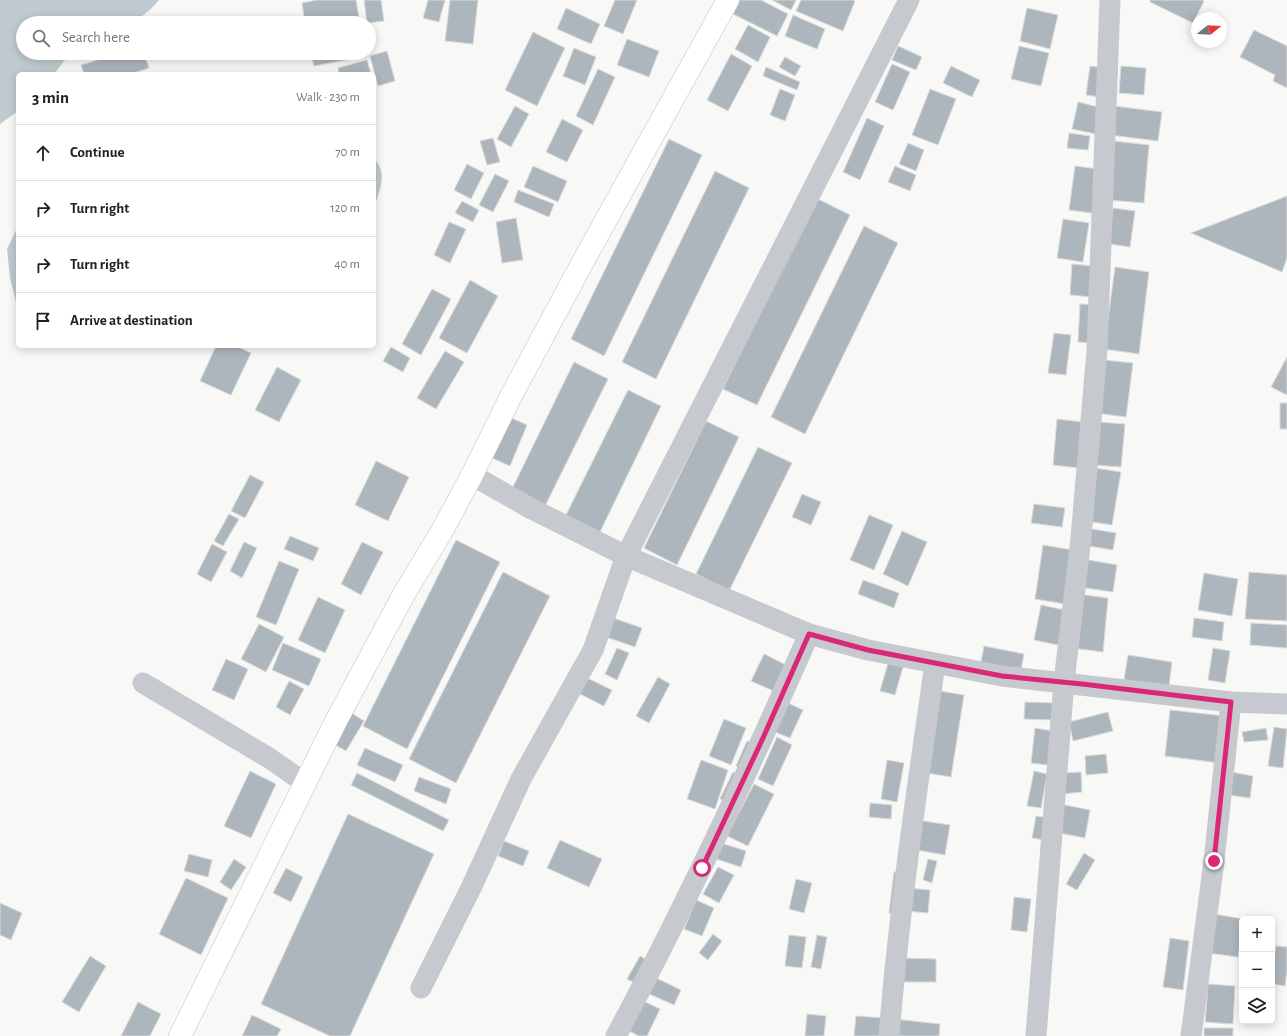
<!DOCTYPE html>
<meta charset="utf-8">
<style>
:root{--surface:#fff;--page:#f2f2f2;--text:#202124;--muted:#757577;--line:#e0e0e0}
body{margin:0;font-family:"Alegreya Sans",sans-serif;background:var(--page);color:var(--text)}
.controls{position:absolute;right:12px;bottom:12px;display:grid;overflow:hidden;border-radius:6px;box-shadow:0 2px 10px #0003}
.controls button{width:36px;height:36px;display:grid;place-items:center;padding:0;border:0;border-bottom:1px solid var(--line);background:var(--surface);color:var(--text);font:20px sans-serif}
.compass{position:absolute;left:1191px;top:12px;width:36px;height:36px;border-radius:50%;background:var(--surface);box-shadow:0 2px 10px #0003;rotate:72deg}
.stop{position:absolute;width:12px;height:12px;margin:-9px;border:3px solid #db2777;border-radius:50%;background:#fff}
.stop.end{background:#db2777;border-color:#fff;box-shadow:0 1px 4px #0008}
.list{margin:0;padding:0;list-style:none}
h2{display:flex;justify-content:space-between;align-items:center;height:52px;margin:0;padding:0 16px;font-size:17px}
h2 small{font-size:13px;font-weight:400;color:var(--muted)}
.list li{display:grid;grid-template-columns:26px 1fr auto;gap:12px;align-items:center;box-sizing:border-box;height:56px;padding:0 16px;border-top:1px solid var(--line)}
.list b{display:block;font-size:15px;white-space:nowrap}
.list em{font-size:13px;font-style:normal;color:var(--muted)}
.icon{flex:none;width:22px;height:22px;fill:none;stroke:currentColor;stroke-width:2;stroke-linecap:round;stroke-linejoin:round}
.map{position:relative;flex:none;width:1287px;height:1036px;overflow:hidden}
.search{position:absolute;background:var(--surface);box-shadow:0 2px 10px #0003;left:16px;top:16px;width:360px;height:44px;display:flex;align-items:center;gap:10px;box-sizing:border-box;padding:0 14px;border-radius:22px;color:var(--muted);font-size:15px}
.panel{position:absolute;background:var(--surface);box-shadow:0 2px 10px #0003;left:16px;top:72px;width:360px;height:276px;border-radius:6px}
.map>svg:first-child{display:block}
</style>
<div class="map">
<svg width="1287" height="1036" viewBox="0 0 1287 1036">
<rect width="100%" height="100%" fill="#f8f9f6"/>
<g fill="#c0cbd0">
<path d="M0,0H159L151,9L133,23H23V53H80L64,61L54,74H18V111L0,124Z"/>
<path d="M374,158C389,176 379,189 374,209Z"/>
<path d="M18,226V310L10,278L7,249Z"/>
</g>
<g fill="#aeb6bd" stroke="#dadbd8">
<path d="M317,0H356L360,23H305L302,3Z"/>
<path d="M364,0H381L384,21L367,23Z"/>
<path d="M428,0H445L439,22L423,18Z"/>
<path d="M450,0H478L473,44L445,41Z"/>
<path d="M615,0H637L623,34L604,26Z"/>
<path d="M740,0H761L788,14L777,36L733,14Z"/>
<path d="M772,0H796L791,10Z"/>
<path d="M801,0H852L855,1L843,31L796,11Z"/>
<path d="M1150,0H1203L1204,1L1193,23L1150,2Z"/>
<path d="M566,8L600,24L591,44L557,29Z"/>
<path d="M1027,8L1058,15L1050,49L1020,41Z"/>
<path d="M793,15L825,29L817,49L785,36Z"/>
<path d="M748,25L770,37L758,62L735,49Z"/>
<path d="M1254,30L1287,46V88L1273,81L1275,75L1240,57Z"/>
<path d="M533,32L565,48L537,106L505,90Z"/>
<path d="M627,39L659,51L649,77L617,65Z"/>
<path d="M898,46L922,57L916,70L892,60Z"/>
<path d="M1019,46L1049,53L1041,86L1011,79Z"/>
<path d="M574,48L596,57L585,85L563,76Z"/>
<path d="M387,51L395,81L378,86L370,56Z"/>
<path d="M121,53H144L149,68L130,74H84L81,65Z"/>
<path d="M311,53H366L367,56L314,66Z"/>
<path d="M731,54L752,66L728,111L707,100Z"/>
<path d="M785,57L801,66L795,76L779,67Z"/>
<path d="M367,60L371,74H339L338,68Z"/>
<path d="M892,64L910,72L893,110L875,102Z"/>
<path d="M951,66L980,80L972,97L943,83Z"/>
<path d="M1090,66L1104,68L1100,97L1086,95Z"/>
<path d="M1121,66L1146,68L1144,95L1119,93Z"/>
<path d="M766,67L800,82L797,90L763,76Z"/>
<path d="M598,69L615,77L593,125L576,116Z"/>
<path d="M780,89L795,95L785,121L770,115Z"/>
<path d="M930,89L956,99L938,145L912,135Z"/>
<path d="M1078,102L1102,108L1096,134L1072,129Z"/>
<path d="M515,106L529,114L511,147L497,139Z"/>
<path d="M1114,106L1162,112L1158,141L1110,135Z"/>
<path d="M867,118L884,126L860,180L843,172Z"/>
<path d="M562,119L583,130L567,162L546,152Z"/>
<path d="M1069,133L1090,136L1088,150L1067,148Z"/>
<path d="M493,138L500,162L487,165L480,141Z"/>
<path d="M669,139L702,155L604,356L571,339Z"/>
<path d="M1114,141L1149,145L1144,203L1108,200Z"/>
<path d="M908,143L924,150L916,171L899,164Z"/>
<path d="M467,164L484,173L471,199L454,190Z"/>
<path d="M533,166L567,181L558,202L524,187Z"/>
<path d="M895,166L916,175L910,191L888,182Z"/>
<path d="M1075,166L1098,169L1092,213L1069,210Z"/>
<path d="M715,171L749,188L656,379L622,362Z"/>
<path d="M495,174L509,181L493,212L479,205Z"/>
<path d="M518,190L554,204L549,217L514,202Z"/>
<path d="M1287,196V258L1282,272L1191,233Z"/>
<path d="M816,198L850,215L757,405L723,389Z"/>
<path d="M462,201L479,210L473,222L455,213Z"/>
<path d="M1113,208L1135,211L1130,247L1109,244Z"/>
<path d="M516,218L523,260L502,263L496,222Z"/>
<path d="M1063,219L1089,223L1083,262L1057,258Z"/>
<path d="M449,222L466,229L450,263L434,255Z"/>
<path d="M864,226L898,243L805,434L771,417Z"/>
<path d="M1072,264L1093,266L1091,297L1070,295Z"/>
<path d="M1115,267L1149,272L1139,354L1104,349Z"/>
<path d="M470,280L498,296L467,353L439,338Z"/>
<path d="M432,289L451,299L421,355L402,344Z"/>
<path d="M1080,304L1094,305L1092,343L1078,342Z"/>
<path d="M1054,333L1071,335L1066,375L1048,373Z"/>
<path d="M216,346H236L251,353L231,395L200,381Z"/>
<path d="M391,347L410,358L403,372L383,361Z"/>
<path d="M445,351L464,362L436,409L417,398Z"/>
<path d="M1287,357V395L1271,387Z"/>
<path d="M1104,360L1133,363L1126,417L1096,413Z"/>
<path d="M574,362L608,379L545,506L512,489Z"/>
<path d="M277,367L301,380L279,422L255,410Z"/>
<path d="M628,390L661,406L599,534L565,517Z"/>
<rect x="1280" y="403" width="7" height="26"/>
<path d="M509,417L527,425L510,466L492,458Z"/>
<path d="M1057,419L1083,422L1079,468L1053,465Z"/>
<path d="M706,421L739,437L677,565L644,548Z"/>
<path d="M1098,422L1125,424L1121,467L1094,465Z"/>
<path d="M758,447L792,463L729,591L696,574Z"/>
<path d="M376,461L409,477L388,521L355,505Z"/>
<path d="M1095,468L1121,472L1112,525L1086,521Z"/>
<path d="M250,475L264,482L245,518L231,511Z"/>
<path d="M802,494L821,502L811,525L792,517Z"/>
<path d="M1034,504L1065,508L1062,527L1031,523Z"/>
<path d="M229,514L239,519L223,546L214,541Z"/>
<path d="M869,515L893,525L874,570L850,560Z"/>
<path d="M1086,528L1116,533L1113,550L1083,545Z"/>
<path d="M902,531L927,542L908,586L883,574Z"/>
<path d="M290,536L319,548L313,561L284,549Z"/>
<path d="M456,540L500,562L407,749L363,726Z"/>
<path d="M244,542L257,548L242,578L230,571Z"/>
<path d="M362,542L383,552L361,595L341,584Z"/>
<path d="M212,544L227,552L211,582L197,574Z"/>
<path d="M1043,545L1073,550L1065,604L1035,599Z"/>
<path d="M1083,559L1117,565L1113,592L1079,587Z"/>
<path d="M279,561L299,569L276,625L256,617Z"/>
<path d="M503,572L550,596L456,783L409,759Z"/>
<path d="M1249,572L1287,575V621L1245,619Z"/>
<path d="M1204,573L1238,579L1232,616L1198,610Z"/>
<path d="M863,580L899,593L894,608L858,594Z"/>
<path d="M1078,594L1108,598L1103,652L1072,648Z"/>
<path d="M318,597L345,610L325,653L298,640Z"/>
<path d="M1041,605L1065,610L1058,645L1034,640Z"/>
<path d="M613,618L642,628L635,647L606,637Z"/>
<path d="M1194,618L1224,622L1222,641L1192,637Z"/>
<path d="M1251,623L1287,625V648L1250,645Z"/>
<path d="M259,624L284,637L266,672L241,659Z"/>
<path d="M283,643L321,659L309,686L272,670Z"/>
<path d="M984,646L1024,654L1020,675L980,667Z"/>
<path d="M617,648L629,653L617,680L605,674Z"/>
<path d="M1213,648L1230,651L1225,683L1208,680Z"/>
<path d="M764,654L788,666L776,692L751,681Z"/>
<path d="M1128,655L1172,662L1169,686L1124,680Z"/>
<path d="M226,659L248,669L234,700L212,690Z"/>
<path d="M888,663L903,667L895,695L880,691Z"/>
<path d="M583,676L612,690L604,706L576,692Z"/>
<path d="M658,677L670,684L649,723L636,716Z"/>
<path d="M289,681L304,689L290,715L276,707Z"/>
<path d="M940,691L964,695L951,777L927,773Z"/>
<path d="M1025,702L1055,703L1054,720L1024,719Z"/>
<path d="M788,703L803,710L790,738L775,732Z"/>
<path d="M1170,710L1225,716L1219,763L1165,756Z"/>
<path d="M350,712L364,721L346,751L332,743Z"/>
<path d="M1108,712L1113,731L1073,741L1069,722Z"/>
<path d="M724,719L746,728L731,765L709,756Z"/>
<path d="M1274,727L1287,729L1283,768L1268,766Z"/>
<path d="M1035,728L1053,731L1048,765L1031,763Z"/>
<path d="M1266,728L1268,740L1244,742L1242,732Z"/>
<path d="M777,737L792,745L773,786L758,779Z"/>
<path d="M747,741L757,746L745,770L736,766Z"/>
<path d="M365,748L403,765L395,782L357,765Z"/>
<path d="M1106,754L1108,773L1086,775L1085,756Z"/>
<path d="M701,760L728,770L715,809L687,799Z"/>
<path d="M887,760L904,763L897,802L881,799Z"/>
<path d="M250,771L276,784L251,838L224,826Z"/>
<path d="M1034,771L1047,774L1041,808L1027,806Z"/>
<path d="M733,772L741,776L729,803L720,799Z"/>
<path d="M1081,772L1082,792L1061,794L1060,773Z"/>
<path d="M1231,772L1253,776L1250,798L1228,795Z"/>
<path d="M357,773L449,820L443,831L351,785Z"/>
<path d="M419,777L451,789L446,804L414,791Z"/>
<path d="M754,784L774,794L748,846L727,836Z"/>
<path d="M870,803L892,805L891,819L869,817Z"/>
<path d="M1060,804L1090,810L1085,838L1055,832Z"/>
<path d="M348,814L434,854L350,1036H330L261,1004Z"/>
<path d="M1036,816L1049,818L1045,840L1032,838Z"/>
<path d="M917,820L950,825L945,855L912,849Z"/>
<path d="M560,840L602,859L589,887L547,868Z"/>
<path d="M504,841L529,851L523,866L498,856Z"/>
<path d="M718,842L746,851L741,867L713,858Z"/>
<path d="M1084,853L1095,860L1077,890L1066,884Z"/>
<path d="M189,854L212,860L208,877L184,871Z"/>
<path d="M234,859L246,867L231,890L220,882Z"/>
<path d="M928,859L937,861L932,883L923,880Z"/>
<path d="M718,867L734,875L719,903L703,894Z"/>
<path d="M286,868L303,877L291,902L273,893Z"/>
<path d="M894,872L902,873L897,914L889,913Z"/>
<path d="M186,878L228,898L201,955L159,934Z"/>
<path d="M796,879L812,883L804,913L789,909Z"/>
<path d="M907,888L930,890L928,913L905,911Z"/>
<path d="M1014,897L1031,899L1027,932L1011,930Z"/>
<path d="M696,900L714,908L702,936L684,929Z"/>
<path d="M0,903L22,913L11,940L0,935Z"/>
<path d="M1214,914L1243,919L1238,957L1208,953Z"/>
<path d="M713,934L722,941L708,960L699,953Z"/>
<path d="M789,935L806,937L802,968L785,966Z"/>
<path d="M817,935L827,937L821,969L811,967Z"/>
<path d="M1170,938L1189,941L1183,990L1163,987Z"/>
<path d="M1276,946L1287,947V971L1285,986L1272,984V973Z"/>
<path d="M90,956L106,966L79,1012L62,1002Z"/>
<path d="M640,956L649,961L637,984L627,979Z"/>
<path d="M899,958L936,959V982H899Z"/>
<path d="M652,976L681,990L674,1005L645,992Z"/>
<path d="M1208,984L1235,986L1233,1024L1205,1022Z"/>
<path d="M639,999L660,1009L647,1036H639L625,1029Z"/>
<path d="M138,1002L161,1014L150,1036H121Z"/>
<path d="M807,1014L826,1016L824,1036H805Z"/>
<path d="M252,1015L281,1029L277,1036H242Z"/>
<path d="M856,1016L885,1018L884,1036H854Z"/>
<path d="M894,1019L940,1024L939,1036H892Z"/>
<rect x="1204" y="1028" width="29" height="8"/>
</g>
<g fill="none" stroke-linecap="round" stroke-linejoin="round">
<defs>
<path id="secondary" d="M180,1036L336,721L404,594L442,531L472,475L511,396L586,256L728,0"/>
</defs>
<use href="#secondary" stroke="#babfc4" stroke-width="23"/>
<g stroke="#c6c9ce" stroke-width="21">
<path d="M472,475L530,508L626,556L809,634L868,650L1002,676L1231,702L1287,704"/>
<path d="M143,683L269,758L305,783"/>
<path d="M421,988L471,888L521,779L593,650L626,556L909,0"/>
<path d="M616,1036C686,905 749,770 809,634"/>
<path d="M889,1036C899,911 917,788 935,664"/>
<path d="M1036,1036L1064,682L1081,538L1097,350L1110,0"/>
<path d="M1191,1036L1214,861L1231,702"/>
</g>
<use href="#secondary" stroke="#fff" stroke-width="22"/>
</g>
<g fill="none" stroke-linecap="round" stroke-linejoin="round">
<path stroke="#db2777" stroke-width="5" d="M702,868L763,738L809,634L868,650L1002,676L1082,684L1231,702L1214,861"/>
</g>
</svg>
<div class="controls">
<button>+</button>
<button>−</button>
<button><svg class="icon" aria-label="layers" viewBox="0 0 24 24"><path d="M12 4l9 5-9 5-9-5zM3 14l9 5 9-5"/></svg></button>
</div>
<svg class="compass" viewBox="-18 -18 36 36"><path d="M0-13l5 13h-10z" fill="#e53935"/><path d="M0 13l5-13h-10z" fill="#757577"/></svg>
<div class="stop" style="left:702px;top:868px"></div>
<div class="stop end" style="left:1214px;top:861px"></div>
<div class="search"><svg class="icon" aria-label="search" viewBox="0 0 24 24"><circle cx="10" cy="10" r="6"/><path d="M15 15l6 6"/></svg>Search here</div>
<section class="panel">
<h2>3 min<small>Walk · 230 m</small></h2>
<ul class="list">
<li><svg class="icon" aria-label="ahead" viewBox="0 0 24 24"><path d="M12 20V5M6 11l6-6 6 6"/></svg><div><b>Continue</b></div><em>70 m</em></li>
<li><svg class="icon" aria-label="right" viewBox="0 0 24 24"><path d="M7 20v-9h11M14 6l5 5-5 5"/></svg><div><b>Turn right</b></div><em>120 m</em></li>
<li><svg class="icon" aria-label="right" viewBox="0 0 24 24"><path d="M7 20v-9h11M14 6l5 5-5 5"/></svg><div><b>Turn right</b></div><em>40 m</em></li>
<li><svg class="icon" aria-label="arrive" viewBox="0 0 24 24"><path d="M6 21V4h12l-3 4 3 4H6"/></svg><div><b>Arrive at destination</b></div></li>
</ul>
</section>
</div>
